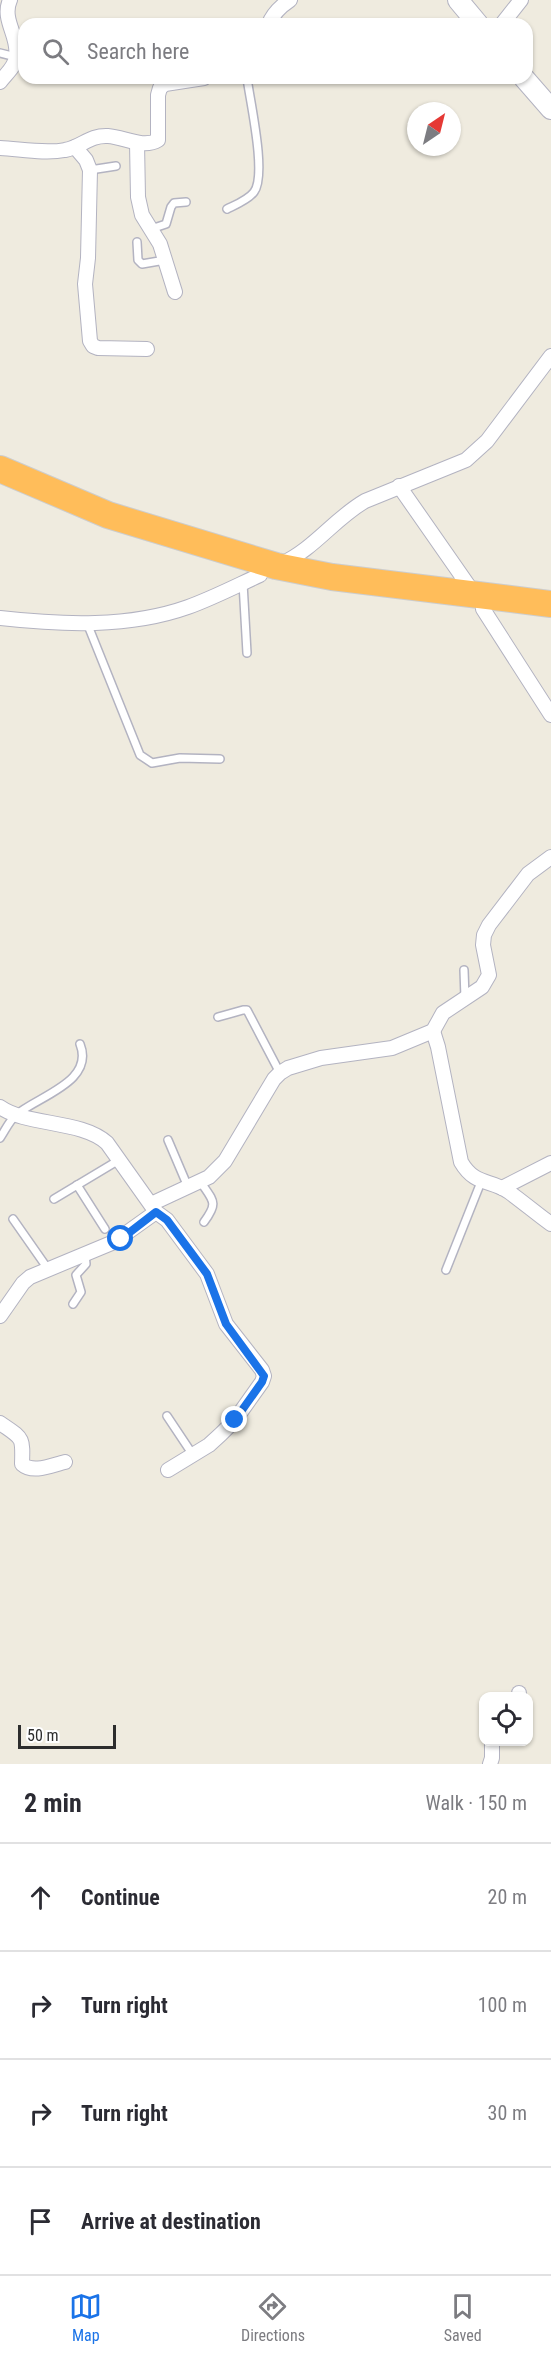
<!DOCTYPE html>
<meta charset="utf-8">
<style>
:root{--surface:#fff;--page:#f2f2f3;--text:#2b2b33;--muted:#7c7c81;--line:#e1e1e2;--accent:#1a73e8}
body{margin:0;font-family:"Roboto Condensed",sans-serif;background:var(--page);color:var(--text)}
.controls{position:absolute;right:18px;bottom:18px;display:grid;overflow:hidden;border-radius:12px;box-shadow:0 2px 4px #0004}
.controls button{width:54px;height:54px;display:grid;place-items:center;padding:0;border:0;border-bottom:2px solid var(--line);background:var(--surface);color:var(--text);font:30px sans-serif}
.compass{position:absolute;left:407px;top:102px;width:54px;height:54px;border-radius:50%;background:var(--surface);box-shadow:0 2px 4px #0004;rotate:35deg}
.scale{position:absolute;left:18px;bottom:15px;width:98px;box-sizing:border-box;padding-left:6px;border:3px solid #2d2d2d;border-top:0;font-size:16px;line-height:21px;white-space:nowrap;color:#2d2d2d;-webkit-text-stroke:4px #fff;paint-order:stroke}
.stop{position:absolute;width:18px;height:18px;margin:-14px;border:4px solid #1a73e8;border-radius:50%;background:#fff}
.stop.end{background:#1a73e8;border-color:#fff;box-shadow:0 2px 6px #0008}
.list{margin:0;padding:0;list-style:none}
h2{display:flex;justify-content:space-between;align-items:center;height:78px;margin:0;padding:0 24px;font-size:26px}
h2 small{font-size:20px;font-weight:400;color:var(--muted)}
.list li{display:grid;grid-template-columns:39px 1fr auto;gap:18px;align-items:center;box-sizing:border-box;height:108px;padding:0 24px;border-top:2px solid var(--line)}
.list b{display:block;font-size:22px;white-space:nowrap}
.list em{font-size:20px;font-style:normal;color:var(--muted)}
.icon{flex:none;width:33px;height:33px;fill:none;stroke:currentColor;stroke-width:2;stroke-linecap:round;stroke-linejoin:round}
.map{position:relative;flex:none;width:551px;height:1764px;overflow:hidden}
.search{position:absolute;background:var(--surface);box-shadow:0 2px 4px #0004;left:18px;right:18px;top:18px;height:66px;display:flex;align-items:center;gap:15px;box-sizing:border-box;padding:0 21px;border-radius:18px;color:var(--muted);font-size:22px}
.sheet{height:510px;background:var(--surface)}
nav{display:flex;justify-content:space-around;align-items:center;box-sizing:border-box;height:84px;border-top:2px solid var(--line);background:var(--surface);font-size:16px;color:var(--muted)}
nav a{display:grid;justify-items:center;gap:3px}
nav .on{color:var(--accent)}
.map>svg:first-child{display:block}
</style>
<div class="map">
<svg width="551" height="1764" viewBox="0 0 551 1764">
<rect width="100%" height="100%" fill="#efebdf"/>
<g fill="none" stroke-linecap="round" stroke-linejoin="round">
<defs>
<g id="lane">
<path d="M0,53L16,57"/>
<path d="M90,170L116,166"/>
<path d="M227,209C235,205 248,200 254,192C267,175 250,101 247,78"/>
<path d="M151,229L166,224L171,207L174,203L186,202"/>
<path d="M137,242L138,260L142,264L165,260"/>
<path d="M243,583L247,653"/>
<path d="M87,623L140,755L152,763L180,758L220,759"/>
<path d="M464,970L465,998"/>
<path d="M218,1017L243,1010H247L280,1073"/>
<path d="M0,1138C5,1131 9,1121 16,1115C38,1096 95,1082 80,1044"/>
<path d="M168,1140L188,1187"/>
<path d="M200,1181C213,1201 219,1202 204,1222"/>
<path d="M77,1185L105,1229"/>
<path d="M54,1199L119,1160"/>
<path d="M13,1219L48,1269"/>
<path d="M446,1270L481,1182"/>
<path d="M73,1304L81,1292L76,1275L86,1264L85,1254"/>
<path d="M167,1416L193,1455"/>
</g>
<g id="street">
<path d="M269,24C273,13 281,6 290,0"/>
<path d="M502,24L521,0"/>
<path d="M0,82C6,74 15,67 16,57C20,37 1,20 10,0"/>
<path d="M137,143L138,197L142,215L160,244L175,292"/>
<path d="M75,147L86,160L90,170L88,258L85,284L90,341L93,346L98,348L147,349"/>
<path d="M0,148C20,149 45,154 65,150C82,147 89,135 108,136C124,137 143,149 158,140V95L160,88L165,84L204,78"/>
<path d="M399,486L475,595"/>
<path d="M281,564C314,549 334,519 365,501L466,460L487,441L551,356"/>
<path d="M483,609L551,715"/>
<path d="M0,618C62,625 129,628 188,607C213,598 236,586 260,575"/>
<path d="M433,1031L438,1047L461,1162C475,1186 490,1179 509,1192C523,1202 537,1214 551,1224"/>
<path d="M0,1107C27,1126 82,1120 107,1143L156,1212L167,1220L207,1274L226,1324L262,1370L264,1376L262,1382L235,1420L221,1434L209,1445L168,1470"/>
<path d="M502,1188L551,1163"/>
<path d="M151,1204L209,1177L225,1161L274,1079L280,1073L288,1068L321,1058L392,1048L433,1031L443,1013L482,987L489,975L483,945L484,935L489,925L528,874L551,857"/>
<path d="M0,1316L23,1283L30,1277L114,1242L156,1212"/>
<path d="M0,1423C23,1439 23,1436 22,1464C33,1474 52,1465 65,1462"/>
<path d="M519,1693V1696"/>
<path d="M490,1764L492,1758V1742"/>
</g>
<g id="secondary">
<path d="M458,0L478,24"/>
<path d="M524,78L551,109"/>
</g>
<path id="highway" d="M0,469L108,515L276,566L332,577L551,604"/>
</defs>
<use href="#lane" stroke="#b3b3c1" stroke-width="10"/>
<use href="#street" stroke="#b3b3c1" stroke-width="16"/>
<use href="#secondary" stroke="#b3b3c1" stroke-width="22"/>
<use href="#highway" stroke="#cdcdcd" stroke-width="28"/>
<use href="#lane" stroke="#fff" stroke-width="7"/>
<use href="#street" stroke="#fff" stroke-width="14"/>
<use href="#secondary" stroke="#fff" stroke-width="20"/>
<use href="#highway" stroke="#ffbd5a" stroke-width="26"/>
</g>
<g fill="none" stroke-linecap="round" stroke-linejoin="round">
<path stroke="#1a73e8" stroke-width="8" d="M121,1239L156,1212L167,1220L207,1274L226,1324L264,1376L262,1382L235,1420"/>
</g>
</svg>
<div class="controls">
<button><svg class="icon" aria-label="locate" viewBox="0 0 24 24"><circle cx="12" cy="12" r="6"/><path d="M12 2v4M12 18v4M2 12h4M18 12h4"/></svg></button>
</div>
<svg class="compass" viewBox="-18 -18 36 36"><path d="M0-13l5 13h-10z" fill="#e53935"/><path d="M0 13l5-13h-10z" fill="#7c7c81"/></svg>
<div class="scale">50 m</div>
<div class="stop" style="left:121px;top:1239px"></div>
<div class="stop end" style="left:235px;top:1420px"></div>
<div class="search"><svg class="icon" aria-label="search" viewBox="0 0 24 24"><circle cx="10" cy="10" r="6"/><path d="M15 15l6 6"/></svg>Search here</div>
</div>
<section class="sheet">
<h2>2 min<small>Walk · 150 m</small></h2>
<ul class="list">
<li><svg class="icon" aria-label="ahead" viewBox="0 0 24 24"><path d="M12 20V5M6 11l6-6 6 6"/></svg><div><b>Continue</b></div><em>20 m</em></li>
<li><svg class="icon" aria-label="right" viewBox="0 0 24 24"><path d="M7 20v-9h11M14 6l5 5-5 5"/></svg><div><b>Turn right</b></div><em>100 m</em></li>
<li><svg class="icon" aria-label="right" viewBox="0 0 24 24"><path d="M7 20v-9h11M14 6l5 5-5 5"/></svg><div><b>Turn right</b></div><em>30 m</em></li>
<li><svg class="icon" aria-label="arrive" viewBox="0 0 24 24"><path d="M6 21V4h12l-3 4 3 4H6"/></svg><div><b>Arrive at destination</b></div></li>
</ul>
</section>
<nav>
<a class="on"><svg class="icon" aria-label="map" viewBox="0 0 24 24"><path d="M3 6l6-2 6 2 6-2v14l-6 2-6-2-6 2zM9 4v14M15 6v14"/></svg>Map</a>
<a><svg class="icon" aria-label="directions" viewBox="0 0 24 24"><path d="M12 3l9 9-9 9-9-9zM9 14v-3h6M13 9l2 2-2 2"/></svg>Directions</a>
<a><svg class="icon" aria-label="saved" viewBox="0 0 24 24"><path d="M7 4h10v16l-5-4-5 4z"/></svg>Saved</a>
</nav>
